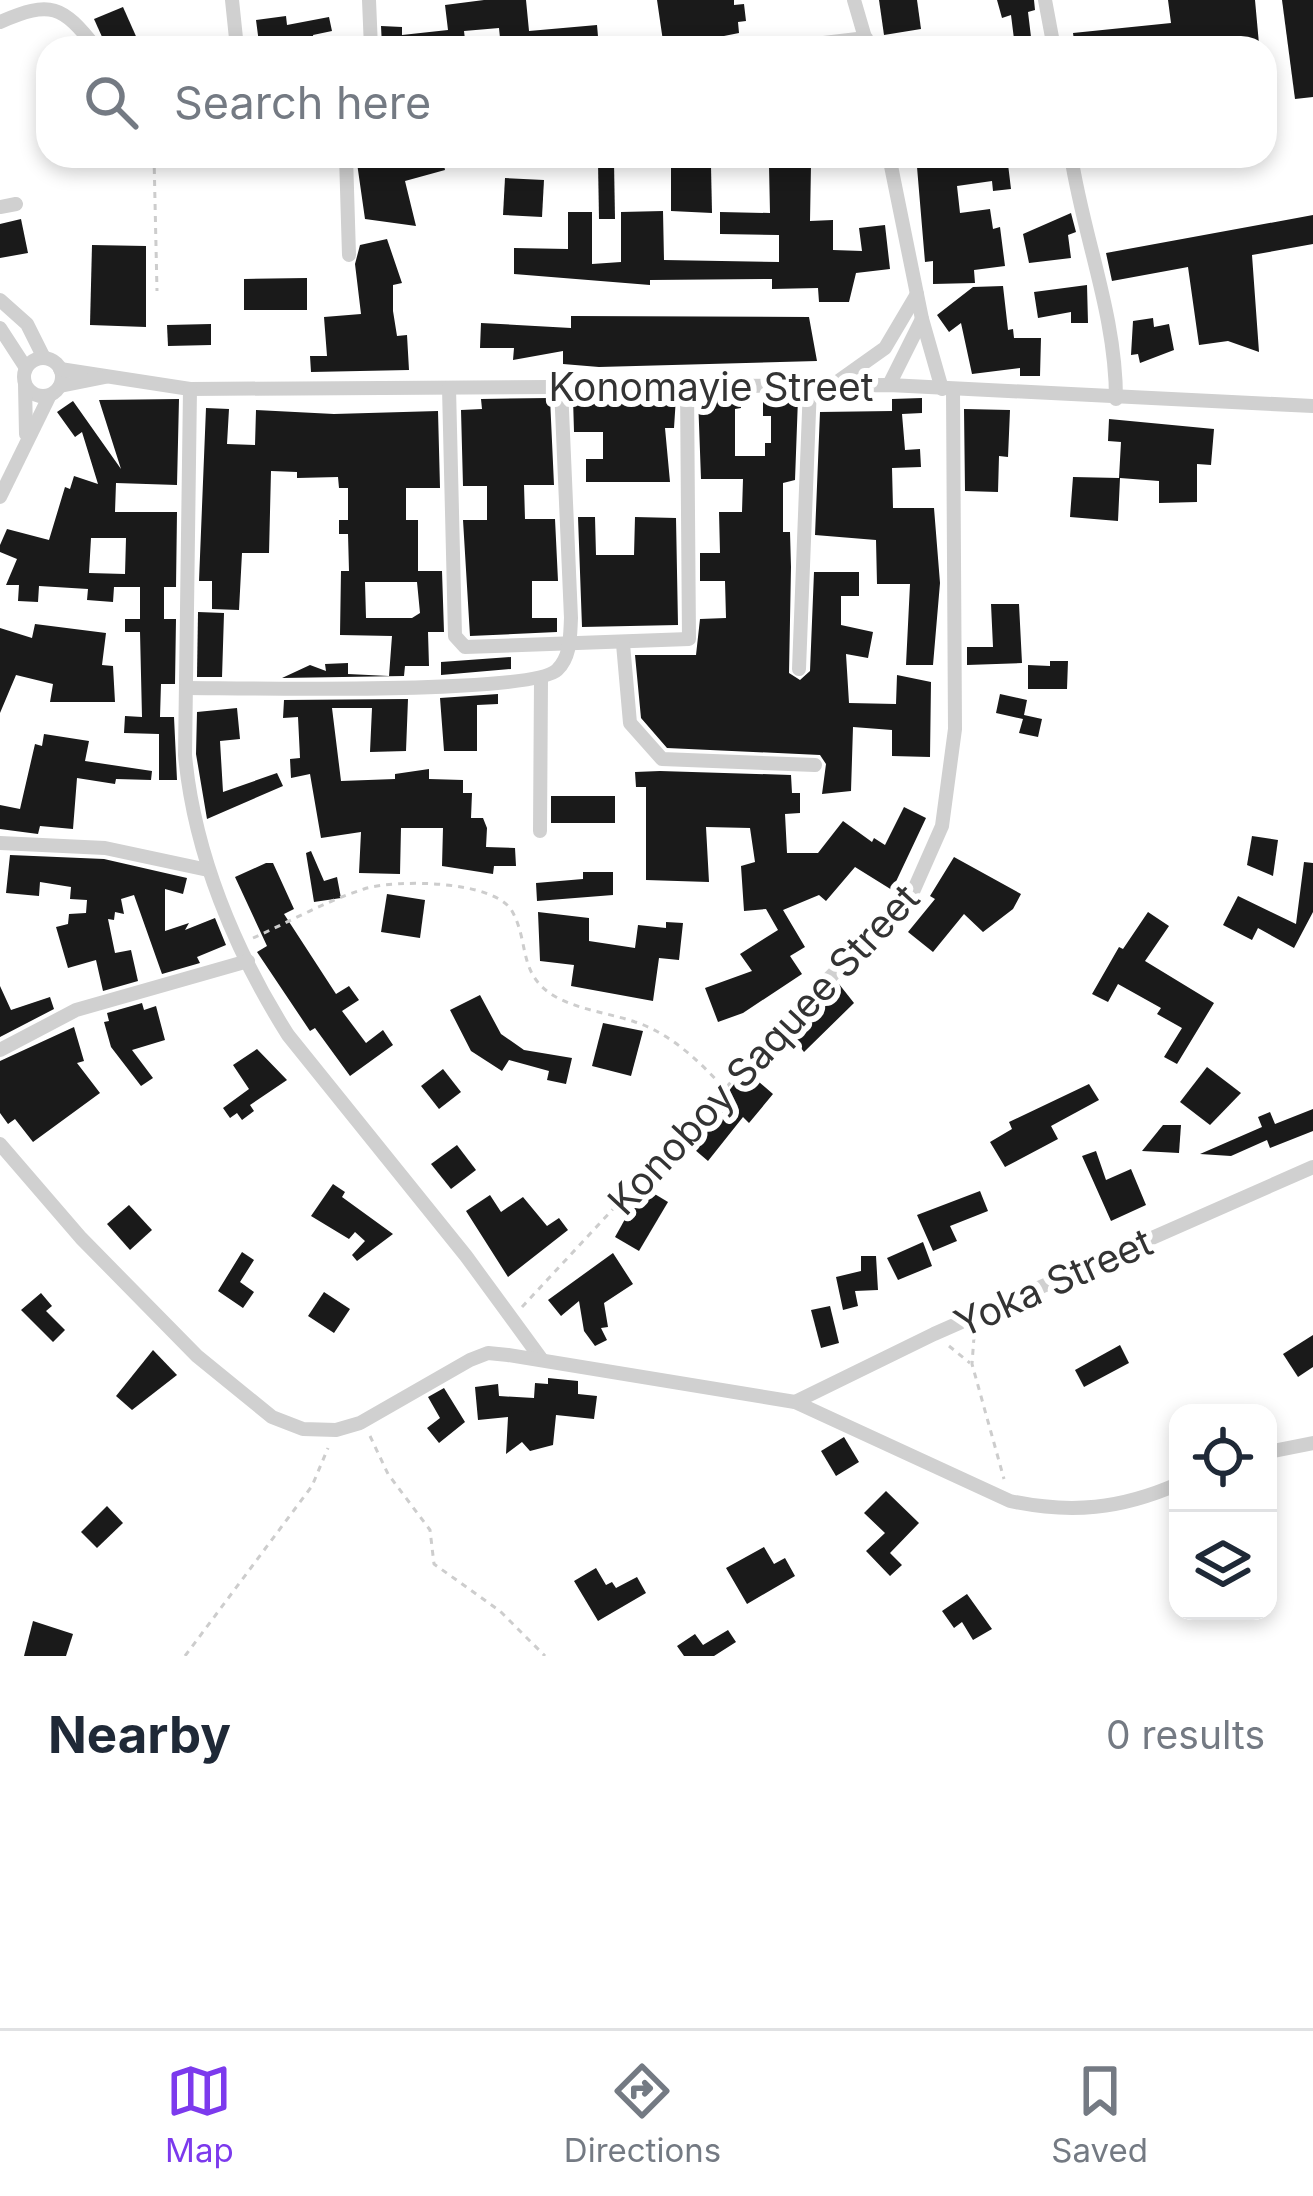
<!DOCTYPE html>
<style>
:root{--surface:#fff;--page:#f6f6f7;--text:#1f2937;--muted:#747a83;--line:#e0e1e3;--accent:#7c3aed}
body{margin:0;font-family:Inter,sans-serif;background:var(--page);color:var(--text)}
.controls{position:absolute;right:36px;bottom:36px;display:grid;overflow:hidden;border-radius:24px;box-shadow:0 6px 18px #0003}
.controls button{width:108px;height:108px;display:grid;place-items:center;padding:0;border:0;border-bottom:3px solid var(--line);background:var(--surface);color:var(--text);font:60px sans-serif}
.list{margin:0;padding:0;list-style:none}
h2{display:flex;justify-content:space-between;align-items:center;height:156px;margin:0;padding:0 48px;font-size:51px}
h2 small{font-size:39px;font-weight:400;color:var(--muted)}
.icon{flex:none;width:66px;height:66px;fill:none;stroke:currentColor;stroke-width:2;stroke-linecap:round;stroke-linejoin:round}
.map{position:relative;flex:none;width:1313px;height:1656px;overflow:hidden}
.search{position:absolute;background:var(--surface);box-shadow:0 6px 18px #0003;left:36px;right:36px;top:36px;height:132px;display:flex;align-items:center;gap:30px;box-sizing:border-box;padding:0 42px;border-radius:36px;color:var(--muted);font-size:45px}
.sheet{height:372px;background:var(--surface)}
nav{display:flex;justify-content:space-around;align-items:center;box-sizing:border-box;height:168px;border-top:3px solid var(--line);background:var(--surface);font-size:33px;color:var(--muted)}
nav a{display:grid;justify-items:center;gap:6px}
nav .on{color:var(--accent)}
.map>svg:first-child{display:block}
</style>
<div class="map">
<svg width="1313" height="1656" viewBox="0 0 1313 1656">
<rect width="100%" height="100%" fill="#fff"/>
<g fill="#1a1a1a" fill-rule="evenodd">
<path d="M484,0H526L529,31L597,25L599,48H501L499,28L464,31L466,48L382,46L381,26L402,27V35L448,30L445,5Z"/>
<path d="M657,0H734V5L744,4L746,21L738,22L739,33L664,48Z"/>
<path d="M879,0H917L921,29L884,35Z"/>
<path d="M997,0H1034L1035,10L1028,12L1031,37L1014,39L1011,15L1002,18Z"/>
<path d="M1168,0H1255L1259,44L1075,48L1073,33L1171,23Z"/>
<path d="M1282,0H1313V97L1295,99Z"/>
<path d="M123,7L139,43L107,48L94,19Z"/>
<path d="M286,16L287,25L329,17L332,31L313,35L315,48L259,43L256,20Z"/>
<path d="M375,156H442L445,170L405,181L416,226L365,219L357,163Z"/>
<path d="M947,156H1007L1011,189L993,191L992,181L957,186L960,213L990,209L993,229L1000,227L1005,266L974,270L975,283L933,284V261L925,262L917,167L948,164Z"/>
<path d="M598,162H614L615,219H599Z"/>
<path d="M671,165L711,166L712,213L671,211Z"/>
<path d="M811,165L810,221L833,220V250L862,251L859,228L885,225L890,269L856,273L849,302H819L818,288L772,289V279L650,280V285L514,274V248L568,249V212H592V264L621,262V212L663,211L664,260L779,262V235L720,234V212L770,213L769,166Z"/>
<path d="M505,178L544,180L542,217L503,215Z"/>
<path d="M1071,213L1076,232L1068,235L1071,258L1029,263L1023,234Z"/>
<path d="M1313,215V244L1252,255L1259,352L1228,341L1199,345L1188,267L1112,281L1106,253Z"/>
<path d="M21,219L28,253L0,258V224Z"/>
<path d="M387,239L402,283L393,285V311L397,336L407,335L409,370L311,372L310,356H327L324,317L361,314L355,264L360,245Z"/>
<path d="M92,245L146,246V327L90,325Z"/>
<path d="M307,278V310H244V279Z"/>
<path d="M1087,285L1088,323H1071V312L1038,318L1034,292Z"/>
<path d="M1003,286L1008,330L1013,329L1014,338H1041L1040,376H1020V368L972,374L961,323L949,332L937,315L973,287Z"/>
<path d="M571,316L809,317L817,361L599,367L563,364V351L513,360L514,348H480L481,323L571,328Z"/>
<path d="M1153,318L1154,327L1169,324L1174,350L1140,363L1138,354L1131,355L1133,321Z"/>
<path d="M211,324V345L168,346L167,325Z"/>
<path d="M676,397L674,428H665L670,482H586V459H603V432H574L573,398Z"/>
<path d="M698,397H740L741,408L735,409V456H765V443H771V416H763V400L798,398L795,480L783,483V532H790L791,567L789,673L800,680L810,671L814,572H859V596H841V625L873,632L868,658L846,654L849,703L896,704L897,675L931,682L930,757L892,756V730L853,727L851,791L822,794L826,764L820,755L667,748L641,718L635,655H696L700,619L726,618L725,581H700V553H720L719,512H742L743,479H701Z"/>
<path d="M550,398L554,485H524L525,519H555L558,581H532V618H557V632L470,636L463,520H487V486H463L461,410L482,409L481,399Z"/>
<path d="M922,398V413L902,414L905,450L920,449L921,467L892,468L893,508H934L940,583L933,665H906L910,584H877L876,540L815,535L820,412L892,411V399Z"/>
<path d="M179,399L177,485L116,483L115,512H177L176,587H164V619H176L175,684H161L160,717H174L177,780H159V734L124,733L125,716L142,717L140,632H125V619H140V587H114L113,602L87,600L88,589L39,586L38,602L18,601L19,585H6L17,559L0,552V545L7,529L49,540L65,487L70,489L74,476L98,484L82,432L75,437L57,412L73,401L121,469L99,400ZM91,538H126L125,574L89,573Z"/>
<path d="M206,408L229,409L227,444L255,445L256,410L334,414L438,411L440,488H406V520H418V571H442L444,632H428L429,666H405L404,676L282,678L310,665L326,671L325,664L348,663V674L389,676L392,636L340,635L341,571H349L348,534H339V520H348V488H339L338,477L297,478V472L271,471L269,553H242L239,610L212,609V581H199ZM365,582H417L420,613L412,618H366Z"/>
<path d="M964,409L1010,410L1008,457L999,456L998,492L965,491Z"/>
<path d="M1109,419L1214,429L1211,465L1197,464V502L1159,503V481L1120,478L1118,521L1070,517L1073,477L1119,478L1121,442L1108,441Z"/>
<path d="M578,517H595L596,555H634L635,517L676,518L678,625L582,627Z"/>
<path d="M991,604H1019L1022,663L967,665V647H993Z"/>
<path d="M198,612L224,613L222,677H197Z"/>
<path d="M35,624L106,633L102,665L113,666L115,702H50L53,684L16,675L0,713V628L32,638Z"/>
<path d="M511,657V669L441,675V662Z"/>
<path d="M1050,661H1068L1067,689H1028V665L1050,666Z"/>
<path d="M498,694V704L477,705V751H444L440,698Z"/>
<path d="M1000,694L1027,700L1024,715L1042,719L1038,737L1019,733L1023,719L996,713Z"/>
<path d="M408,699L406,751L370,752L372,708H332L341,781L395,779V774L429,769V779L463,780V793H472L471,818H483L487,828L486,847L515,848L516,866H494L493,874L442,866L443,828H401L400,874L359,873L361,832L321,838L310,774L291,778L290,759L300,758L298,717L283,718L284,700Z"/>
<path d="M237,708L240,739L220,741L223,792L277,773L283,786L207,819L196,754L197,712Z"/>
<path d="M44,734L89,741L85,761L152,771L151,780L116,779L115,784L77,778L73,829L40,826L38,834L0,829V805L20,809L35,744L42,746Z"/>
<path d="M660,771L791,775L792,793H800V813L785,814L787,853H818L843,821L872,842L874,838L885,845L904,807L926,818L892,890L855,867L826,901L819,895L783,910L805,947L790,956L802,974L743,1013L718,1022L705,988L752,971L740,954L778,930L766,909L744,911L741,866L755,862L750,828L706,827L709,882L646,880V787H636L635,772Z"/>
<rect x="551" y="796" width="64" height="27"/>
<path d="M1252,836L1278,840L1273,876L1247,865Z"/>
<path d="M311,851L324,881L337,877L341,898L314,902L306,853Z"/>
<path d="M10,855L104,859L187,878L183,894L165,889V931L189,923L185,930L215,918L226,945L197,957L200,963L162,974L134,895L121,899L124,914L115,912L114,920L108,919L115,953L131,950L138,981L103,991L96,960L68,968L56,927L68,924L69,914L86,913L87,900L70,899L71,887L40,882L39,896L6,893Z"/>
<path d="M954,857L1021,894L1013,909L983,932L964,914L933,952L908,932L935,899L930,896Z"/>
<path d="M1304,862L1313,863V912L1294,948L1258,928L1252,940L1223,925L1238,896L1296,924Z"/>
<path d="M266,863H273L294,909L284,914L336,994L349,986L359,1000L342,1011L366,1043L383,1030L393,1045L350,1076L315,1028L310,1031L257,952L267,946L235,877Z"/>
<path d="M583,872H613V895L537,901L536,883L583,879Z"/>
<path d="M387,894L425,900L420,938L381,932Z"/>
<path d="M538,912L589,918V941L635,948L638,925L666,928V922L683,923L679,960L659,958L653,1001L571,986L574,965L540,961Z"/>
<path d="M1148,912L1169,926L1145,961L1214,1003L1177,1064L1164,1057L1182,1028L1157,1014L1161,1008L1118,984L1108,1002L1092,994L1119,947L1123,949Z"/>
<path d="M839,984L854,1003L804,1052L787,1030L802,1022Z"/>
<path d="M0,986L11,1010L50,997L54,1009L0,1037Z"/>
<path d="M480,995L501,1034L524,1050L572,1058L566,1084L547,1080L549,1071L509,1060L502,1071L471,1051L450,1010Z"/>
<path d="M142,1003L144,1010L156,1006L165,1040L132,1050L153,1078L141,1086L111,1047L104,1022L109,1021L107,1013Z"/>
<path d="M603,1023L643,1031L631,1076L592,1066Z"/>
<path d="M74,1027L84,1061L77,1063L100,1093L33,1142L15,1119L8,1124L0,1113V1061Z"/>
<path d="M257,1049L287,1080L250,1105L254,1111L242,1120L237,1113L230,1118L223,1108L249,1089L233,1065Z"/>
<path d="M1207,1067L1241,1093L1210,1125L1180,1102Z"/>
<path d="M443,1069L461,1092L439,1109L421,1086Z"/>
<path d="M745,1070L773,1094L749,1123L743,1117L708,1161L688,1144Z"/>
<path d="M1089,1084L1099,1100L1051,1126L1058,1139L1005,1167L990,1142L1012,1129L1009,1122Z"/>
<path d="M1313,1109V1131L1270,1148L1267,1140L1231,1156L1200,1154L1262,1127L1258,1117L1270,1112L1275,1124Z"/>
<path d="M1163,1125H1181L1179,1153L1142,1151Z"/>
<path d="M457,1145L476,1170L451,1189L431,1164Z"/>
<path d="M1096,1151L1106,1180L1131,1169L1146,1205L1111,1221L1082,1156Z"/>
<path d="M333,1184L345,1192L342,1197L393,1234L357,1261L352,1255L365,1241L355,1232L349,1239L311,1216Z"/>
<path d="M643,1187L668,1202L639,1251L615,1237Z"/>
<path d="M980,1191L988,1211L950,1226L957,1241L933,1251L917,1215Z"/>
<path d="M490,1195L501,1212L523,1197L547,1226L559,1218L568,1230L508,1277L466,1211Z"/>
<path d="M129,1205L152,1230L130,1250L107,1224Z"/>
<path d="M923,1242L932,1266L898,1280L887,1258Z"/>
<path d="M242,1252L254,1260L240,1282L254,1292L243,1308L218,1291Z"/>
<path d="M613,1253L633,1284L604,1303L608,1327L601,1328L607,1340L595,1346L584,1331L579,1301L561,1316L548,1300Z"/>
<path d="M861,1256H876L878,1290L855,1291L858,1306L843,1310L836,1277L861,1271Z"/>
<path d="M324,1292L350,1309L334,1333L308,1316Z"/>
<path d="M41,1293L52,1306L46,1311L65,1330L53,1342L21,1310Z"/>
<path d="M830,1306L839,1343L821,1348L811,1310Z"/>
<path d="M1313,1335V1367L1298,1377L1283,1354Z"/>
<path d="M1120,1345L1129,1363L1084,1387L1075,1370Z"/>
<path d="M153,1350L177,1375L132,1410L116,1396Z"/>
<path d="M548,1378L578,1381V1394L597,1396L594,1419L556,1415L553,1445L530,1451L522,1442L506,1454L508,1417L478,1420L475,1387L498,1384L499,1396L534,1398L535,1383L548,1384Z"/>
<path d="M444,1388L465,1422L439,1443L427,1428L440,1418L428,1397Z"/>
<path d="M844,1437L859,1462L836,1476L821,1451Z"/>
<path d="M886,1491L919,1523L890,1553L902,1565L890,1576L866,1551L885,1533L864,1513Z"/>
<path d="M107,1506L123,1523L97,1548L81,1532Z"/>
<path d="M764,1547L774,1564L785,1558L795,1576L747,1604L726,1568Z"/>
<path d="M596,1568L606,1585L612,1582L616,1588L637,1577L646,1593L598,1621L574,1581Z"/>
<path d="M967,1594L992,1629L973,1640L962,1622L954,1628L942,1611Z"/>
<path d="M33,1621L73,1634L66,1656H24Z"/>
<path d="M728,1630L736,1642L714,1656H684L677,1646L695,1634L703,1645Z"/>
</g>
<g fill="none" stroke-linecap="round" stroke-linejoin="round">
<g stroke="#cdcdcd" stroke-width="3" stroke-dasharray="6 6" stroke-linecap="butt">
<path d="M154,156L157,291"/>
<path d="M253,938C289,922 326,901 364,889C396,879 494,880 512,911C530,943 517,975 556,997C580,1010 609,1013 635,1022C670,1033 699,1061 723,1087"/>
<path d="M522,1307L785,1024"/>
<path d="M974,1337L972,1364L1004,1479"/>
<path d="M949,1346L970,1363"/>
<path d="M370,1436L388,1474L430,1530L434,1564L500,1611L545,1656"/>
<path d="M185,1656L312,1486L328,1448"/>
</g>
<g stroke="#d0d0d0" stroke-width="14">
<path d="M232,0L237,48"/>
<path d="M369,0L371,48"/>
<path d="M854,0L868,48"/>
<path d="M1045,0L1054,48"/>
<path d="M0,22C51,0 62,5 96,48"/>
<path d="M781,48L866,38"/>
<path d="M346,156L349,255"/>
<path d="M889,156L922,319L942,389"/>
<path d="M1071,156C1084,239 1116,315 1116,399"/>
<path d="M0,207L16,204"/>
<path d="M0,300L27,324L44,358"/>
<path d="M0,328L26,368"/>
<circle cx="43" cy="377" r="19"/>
<path d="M60,369L190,389L889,385L1313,406"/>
<path d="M25,384L26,434"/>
<path d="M833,385L885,348L917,294"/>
<path d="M889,385L922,319"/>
<path d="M60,386L105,377"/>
<path d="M449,388L455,636L465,647L689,639L687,386"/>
<path d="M190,389L185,755C194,853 235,951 288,1035L466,1256L542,1360"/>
<path d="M0,497L50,395"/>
<path d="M623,644L630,723L662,759L815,765"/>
<path d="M799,669L810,386"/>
<path d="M186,688C240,688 531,695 557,670C571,657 570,636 571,618L561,387"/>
<path d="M540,831L541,680"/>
<path d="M0,843L105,848L208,870"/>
<path d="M794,1014L912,894L942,826L955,729L953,390"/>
<path d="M0,1050L76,1010L248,961"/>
<path d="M0,1144L81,1238L197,1356L272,1417L303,1429L336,1430L360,1423L470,1360L488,1353L508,1355L795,1402L1010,1501C1071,1514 1121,1509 1178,1484"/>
<path d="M795,1402L934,1334L1313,1167"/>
<path d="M1268,1452L1313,1443"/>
</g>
</g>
<g text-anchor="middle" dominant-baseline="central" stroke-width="12" stroke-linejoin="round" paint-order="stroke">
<g font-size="39" fill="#333" stroke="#fff">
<text x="711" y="386">Konomayie Street</text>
<text transform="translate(763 1049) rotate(-47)">Konoboy Saquee Street</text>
<text transform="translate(1053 1282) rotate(-24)">Yoka Street</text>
</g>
</g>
</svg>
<div class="controls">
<button><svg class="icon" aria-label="locate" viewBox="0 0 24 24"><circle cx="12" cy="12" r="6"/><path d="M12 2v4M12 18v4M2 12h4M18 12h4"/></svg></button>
<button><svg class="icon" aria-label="layers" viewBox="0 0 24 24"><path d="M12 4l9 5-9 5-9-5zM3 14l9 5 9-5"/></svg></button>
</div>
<div class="search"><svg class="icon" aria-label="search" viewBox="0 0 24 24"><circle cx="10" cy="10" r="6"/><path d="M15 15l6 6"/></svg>Search here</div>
</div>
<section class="sheet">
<h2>Nearby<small>0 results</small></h2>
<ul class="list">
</ul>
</section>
<nav>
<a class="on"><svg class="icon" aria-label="map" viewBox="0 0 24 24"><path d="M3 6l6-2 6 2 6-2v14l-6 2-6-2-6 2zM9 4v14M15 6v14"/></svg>Map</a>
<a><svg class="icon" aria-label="directions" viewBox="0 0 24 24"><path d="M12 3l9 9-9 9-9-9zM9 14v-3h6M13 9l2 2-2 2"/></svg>Directions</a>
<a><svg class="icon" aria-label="saved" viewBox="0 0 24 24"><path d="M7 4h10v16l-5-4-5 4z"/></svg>Saved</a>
</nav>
